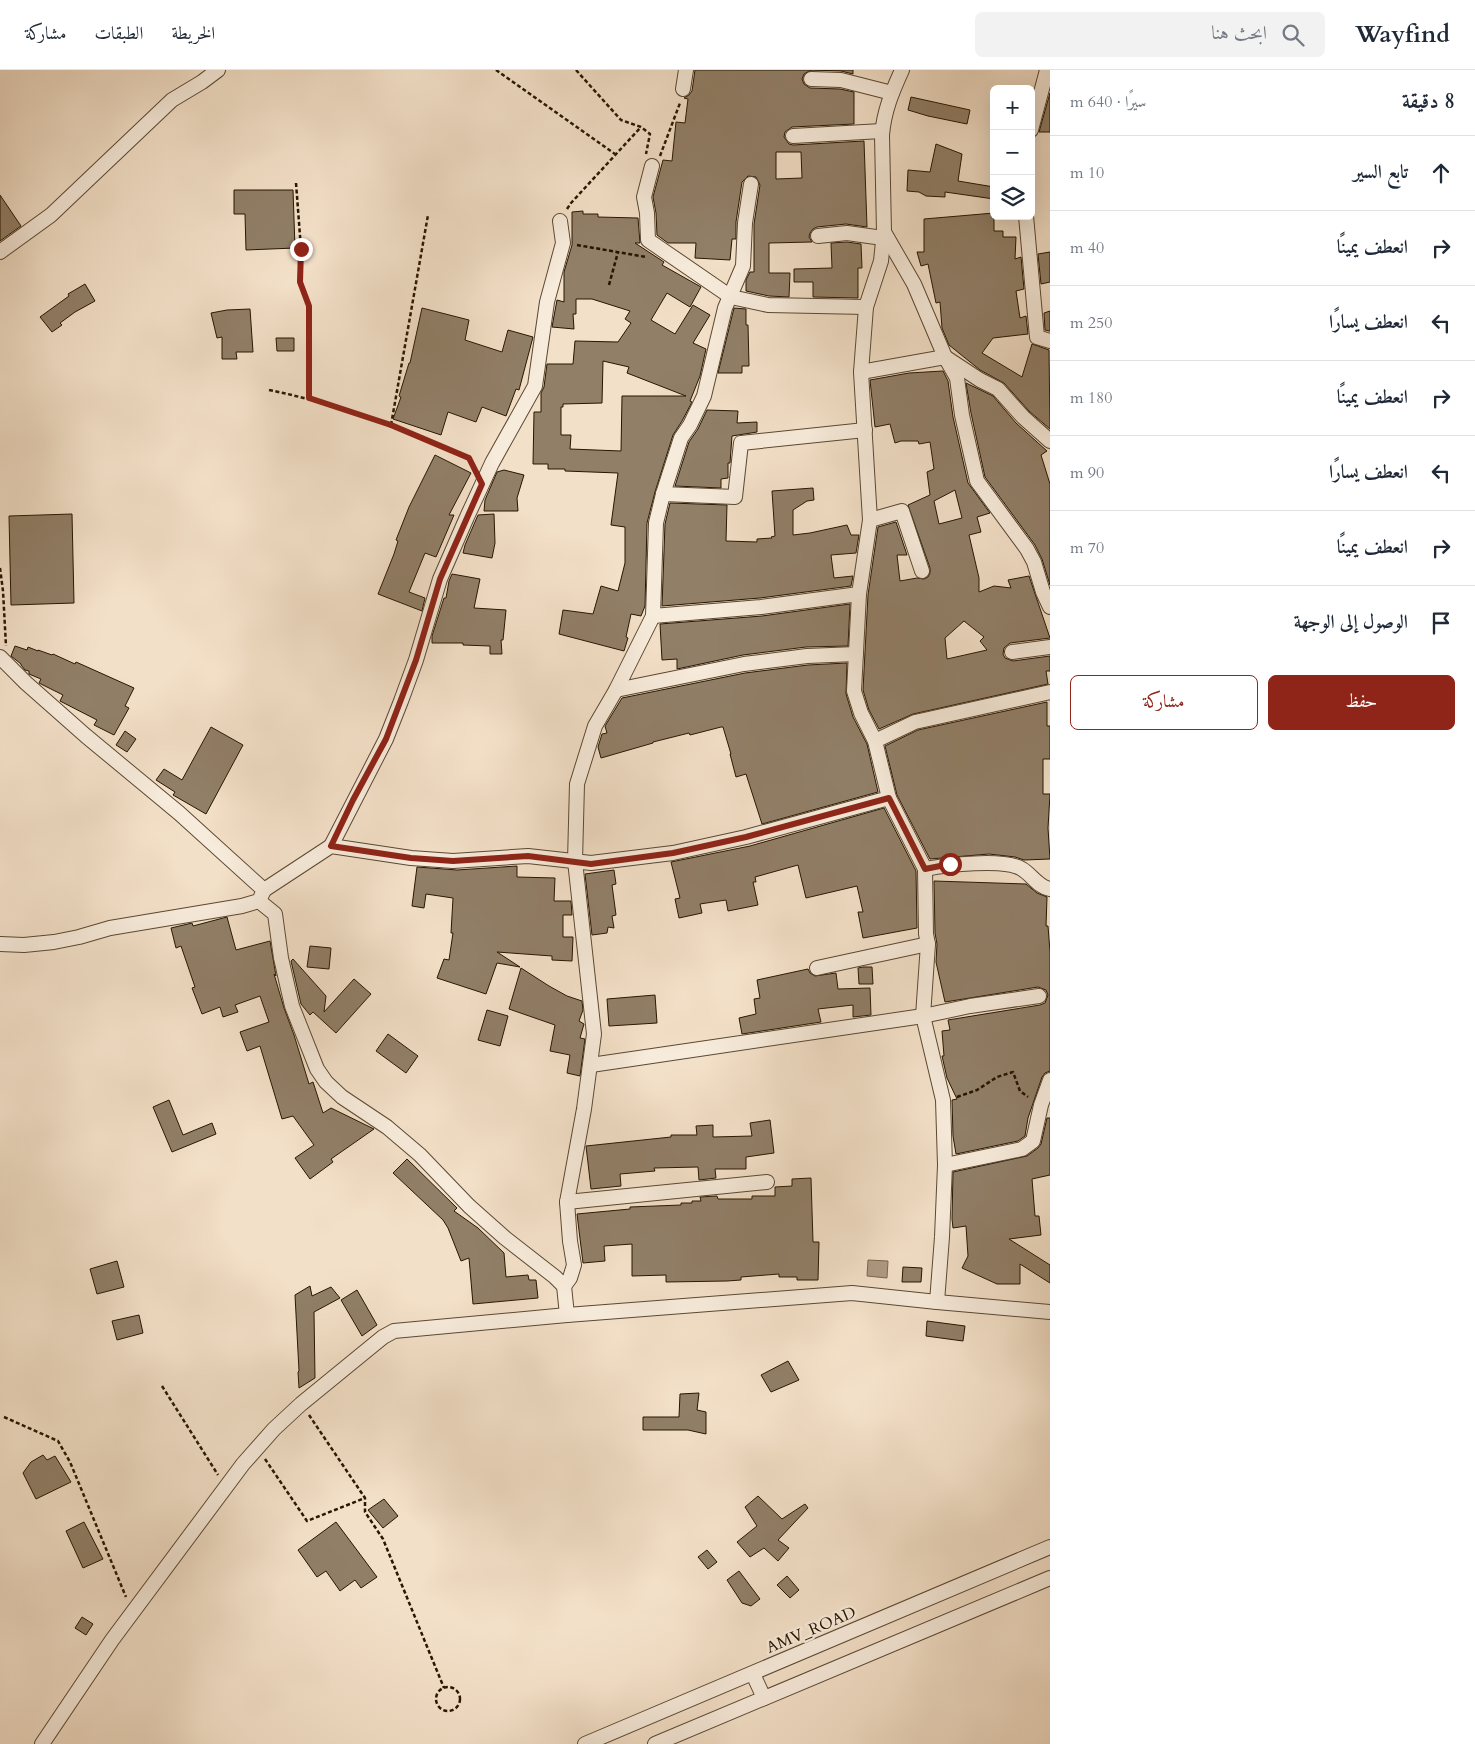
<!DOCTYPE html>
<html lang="ar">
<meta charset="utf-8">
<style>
:root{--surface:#fff;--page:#f2f2f3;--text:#1f2937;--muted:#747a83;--line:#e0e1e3;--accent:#8f2418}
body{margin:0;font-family:Cardo,Amiri,serif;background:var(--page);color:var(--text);direction:rtl}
.controls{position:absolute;right:15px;top:15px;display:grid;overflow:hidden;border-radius:8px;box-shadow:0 5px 20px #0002}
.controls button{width:45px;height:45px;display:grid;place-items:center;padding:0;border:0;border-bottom:1px solid var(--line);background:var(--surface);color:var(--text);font:25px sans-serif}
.stop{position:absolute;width:15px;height:15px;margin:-11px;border:4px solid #8f2418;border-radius:50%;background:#fff}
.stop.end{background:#8f2418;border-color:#fff;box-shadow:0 1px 5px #0008}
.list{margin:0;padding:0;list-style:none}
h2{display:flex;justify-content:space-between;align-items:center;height:65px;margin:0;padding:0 20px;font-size:21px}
h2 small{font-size:16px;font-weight:400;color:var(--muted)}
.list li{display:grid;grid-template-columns:32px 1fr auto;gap:15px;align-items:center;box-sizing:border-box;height:75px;padding:0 20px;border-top:1px solid var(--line)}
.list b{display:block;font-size:19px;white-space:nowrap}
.list em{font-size:16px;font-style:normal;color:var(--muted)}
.actions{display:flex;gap:10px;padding:15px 20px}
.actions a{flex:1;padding:11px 0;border:1px solid var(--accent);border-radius:8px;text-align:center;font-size:18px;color:var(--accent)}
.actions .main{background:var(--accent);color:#fff}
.icon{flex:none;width:28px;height:28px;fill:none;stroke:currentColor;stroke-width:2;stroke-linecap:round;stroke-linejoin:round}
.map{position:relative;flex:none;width:1050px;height:1674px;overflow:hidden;direction:ltr}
header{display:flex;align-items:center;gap:30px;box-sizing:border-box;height:70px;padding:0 25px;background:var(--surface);border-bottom:1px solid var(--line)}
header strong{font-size:24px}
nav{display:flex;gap:28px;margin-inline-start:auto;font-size:18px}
.search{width:350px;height:45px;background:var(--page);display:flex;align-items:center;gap:12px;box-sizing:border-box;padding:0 18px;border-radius:8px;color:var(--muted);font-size:19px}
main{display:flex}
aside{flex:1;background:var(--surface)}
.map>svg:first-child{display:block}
</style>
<header>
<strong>Wayfind</strong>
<div class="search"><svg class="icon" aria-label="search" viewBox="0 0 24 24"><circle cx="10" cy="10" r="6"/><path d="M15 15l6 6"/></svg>ابحث هنا</div>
<nav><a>الخريطة</a><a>الطبقات</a><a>مشاركة</a></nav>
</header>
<main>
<aside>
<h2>8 دقيقة<small>سيرًا · 640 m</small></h2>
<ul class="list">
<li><svg class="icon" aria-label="ahead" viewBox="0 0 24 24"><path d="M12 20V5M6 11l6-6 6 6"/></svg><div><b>تابع السير</b></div><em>10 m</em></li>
<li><svg class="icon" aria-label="right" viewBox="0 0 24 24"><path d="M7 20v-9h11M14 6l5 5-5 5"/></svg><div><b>انعطف يمينًا</b></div><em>40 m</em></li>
<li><svg class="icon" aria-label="left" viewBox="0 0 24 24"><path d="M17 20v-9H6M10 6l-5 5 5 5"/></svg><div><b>انعطف يسارًا</b></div><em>250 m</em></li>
<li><svg class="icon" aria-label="right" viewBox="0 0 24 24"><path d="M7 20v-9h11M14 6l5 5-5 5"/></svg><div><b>انعطف يمينًا</b></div><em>180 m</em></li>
<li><svg class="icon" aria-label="left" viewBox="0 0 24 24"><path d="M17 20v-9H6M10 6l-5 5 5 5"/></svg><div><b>انعطف يسارًا</b></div><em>90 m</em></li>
<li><svg class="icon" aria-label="right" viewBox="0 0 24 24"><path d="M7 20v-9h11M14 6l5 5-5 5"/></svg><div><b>انعطف يمينًا</b></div><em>70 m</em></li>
<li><svg class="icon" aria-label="arrive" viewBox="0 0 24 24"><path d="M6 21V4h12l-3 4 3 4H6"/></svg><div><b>الوصول إلى الوجهة</b></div></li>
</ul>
<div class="actions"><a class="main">حفظ</a><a>مشاركة</a></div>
</aside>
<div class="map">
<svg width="1050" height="1674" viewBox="0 0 1050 1674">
<rect width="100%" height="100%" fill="#f3e0c8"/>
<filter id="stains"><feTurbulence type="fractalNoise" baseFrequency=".004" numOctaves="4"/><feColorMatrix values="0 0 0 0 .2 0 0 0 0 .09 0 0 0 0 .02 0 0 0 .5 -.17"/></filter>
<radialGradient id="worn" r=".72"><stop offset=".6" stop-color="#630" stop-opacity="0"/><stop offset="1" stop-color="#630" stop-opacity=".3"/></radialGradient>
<path fill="#ae9b84" stroke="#786650" d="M868,1190L888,1191L887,1208L867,1206Z"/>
<g fill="#917f68" stroke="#271601" fill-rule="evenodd">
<path d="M695,0H853V4L841,1L811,0L804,4L802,9L804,14L810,18L840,19L854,22V54L792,57L785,62L784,67L789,74L793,75L864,71L867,157L846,154L817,157L813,159L810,163L809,167L812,172L769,173V203H790L789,227L769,226L746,221V210L750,202H754V154L760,115L756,107L748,106L742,112L736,152V169H732L730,190L695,188L696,173H668L657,165L656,143L653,127L663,90L672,91L676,52L685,53L688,29L684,28L689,25L692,21ZM776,82H801L802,108L776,109Z"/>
<path d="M1050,23V62H1039Z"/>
<path d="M911,27L970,40L967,54L928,46L908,40Z"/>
<path d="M936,74L962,84L958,111L994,117V129L945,122V127L926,126L919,122L907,121L908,100L930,102Z"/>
<path d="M234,120H293L295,178L246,180L245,144H234Z"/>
<path d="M0,125L21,156L0,171Z"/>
<path d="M583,141V144H598V147L638,148L640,173H635L664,192L662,195L701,217L690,237L667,223L651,250L675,264L693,235L710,245L693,273L706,279L700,306L690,331L692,332L682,351L673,365L655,422L647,453L645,536L641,546L631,544L626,567L628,568L624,581L559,564L563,540L593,544L601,516L618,521L625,493V457L611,455L618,403L565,401V399H548V394H533L534,342H541V323L544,317L547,294H573L575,271L618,272L631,253L625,249L630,241L592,229H576V244H573L574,259L552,257L557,230L564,232V202L572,175V142ZM603,291L629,297L627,303L686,326H622L621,381L570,379L571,365H561V337H563V334L602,333Z"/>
<path d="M994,143V161H1003V167H1016L1015,189L1021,187L1024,219L1016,221L1020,248L1026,246L1028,264L993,268L982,283L1022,307L1032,274L1049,280L1050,359L1029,341L1004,313L980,300L949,275L942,258L940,232L936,233L928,194L921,196L917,182H924V149Z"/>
<path d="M847,172L861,174L862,198H858V228L813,227V212H794V199L832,198L831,173Z"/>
<path d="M1050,182V212L1041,214L1038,184Z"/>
<path d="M85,214L95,231L75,242L60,253L62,255L52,262L40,247L69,226L68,224Z"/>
<path d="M422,238L469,250L465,270L502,282L508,260L533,267L519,320L516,319L506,346L482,337L476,352L448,342L441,365L393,349L401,327L399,326L409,293H410Z"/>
<path d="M734,238L746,239V255H748L749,296H742V303H718Z"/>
<path d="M250,239L253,282H236L237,289H222V267L217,268L211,243L227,240Z"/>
<path d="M1050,241V261H1049L1045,260L1044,243Z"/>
<path d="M276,268H294V281H277Z"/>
<path d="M943,301L948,311L953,347L968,413L990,443L977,447L981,462L969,465L979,508V522L994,516L1011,518L1008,510L1029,506L1050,568L1010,573L1004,578L1003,584L1005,588L1013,591L1050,586V601H1046L1048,614L913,644L879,659L869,640L863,620L868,525L878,457L896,452L907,485H897L900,511L917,508L924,509L928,507L930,503V498L908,435L930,425L927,402L934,399L930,372L919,374L918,371H901L895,373L890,354L875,357L870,310L909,303ZM955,420L962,448L939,454L934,431ZM964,551L984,567L980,571L987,580L947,589L945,568Z"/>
<path d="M966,313L993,326L1016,353L1047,381L1041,385L1050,414V515L1042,489L1035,475L985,407L971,343Z"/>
<path d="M707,340L738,341L737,353L757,352V362L732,366L730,393H728V408L721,409V418L675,416L689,372L698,359Z"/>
<path d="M435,385L471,403L449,445H454L436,487L425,483L409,522L425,528L422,541L378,524L394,484L398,471L396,470L409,437Z"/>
<path d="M504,400L524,405L517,428L518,441H484L485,430L497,402Z"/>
<path d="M813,418L814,430L807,431L793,440V465L810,463L847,455L851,465H859L856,483L831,485L834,508L853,506L851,516L760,528L662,536L665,454L670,433L727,435L726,471L757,472V469L772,468L771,467L775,466L772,421Z"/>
<path d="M72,444L74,533L11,535L9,446Z"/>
<path d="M494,444L495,473L492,488L463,483L465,475L478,445Z"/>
<path d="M452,504L480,509L474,538L506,540L503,570H501L502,584H490V576L463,575V573H432V566L444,528H446L449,511Z"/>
<path d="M850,534L848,576L806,577L743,585L677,599V589L662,590L660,554L762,546Z"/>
<path d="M15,576L27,580L28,577L38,581V580L52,585L53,584L75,594L76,592L134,618L125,636L129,638L114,665L94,655L97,650L60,631L63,625L39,613L41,609L29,604V601L25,600L21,595V594L11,586Z"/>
<path d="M847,593L846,624L853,647L867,674L878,722L762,754L746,704L736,707L730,684H731L723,657H721L690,665L689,663L653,672V673L601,688L598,677L602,664L607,663L605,656L622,628L745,603L808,595Z"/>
<path d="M1047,632V656H1050V689H1043V724H1050L1048,758L1050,789L1024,790L1015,787L989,784L930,789L897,725L885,676L918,660Z"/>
<path d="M211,657L243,675L206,744L173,725L175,722L156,710L164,699L182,710Z"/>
<path d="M125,661L136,669L127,682L116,675Z"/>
<path d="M884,738L916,801L917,858L863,868L858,842H863L857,816L806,828L798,795L755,807L756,812H753L758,835L728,841L726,830L700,834L702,843L679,848L675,829L680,828L671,792L750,776Z"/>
<path d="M517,796V807L555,808L554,831H571L572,845H563V867H573L572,891L552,890V886L497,882L520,897L497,893L486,924L437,908L444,889L449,890L453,863H451L453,828L426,824L424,838L412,836L417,797L457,800Z"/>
<path d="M614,800L616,814L612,815L616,845L612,846L614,858L608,857L607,863L592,865L585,804Z"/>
<path d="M934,811L1026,814L1037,823L1047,827L1046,856H1048L1050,882V1001L1045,1003L1042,1007L1028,1048L1025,1066L1018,1071L956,1084L953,1066L952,1030L957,1029L947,1008L942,986H944L942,961L950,960L948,950L1040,935L1045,933L1048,925L1046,920L1038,917L945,932L936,892L937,874L935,863Z"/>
<path d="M227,847L236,880L270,871L276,906L274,904L284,938L294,965L309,1014L313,1012L323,1043L331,1038L374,1059L331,1089L333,1092L310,1109L295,1088L314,1075L293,1046L282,1049L260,976L247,981L240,962L269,952L260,926L235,935L238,942L223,947L220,937L202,944L192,918L195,917L181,876L176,878L171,858L192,853L193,856Z"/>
<path d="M310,876L331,878L329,899L307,897Z"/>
<path d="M293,889L326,926L324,942L354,909L371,924L336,963L313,942L310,945L301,934L291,891Z"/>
<path d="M863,897H872L873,914H859L858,898Z"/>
<path d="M521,898L549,916L567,926L582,931L583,940L579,951L584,954L580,968L585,969L580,1006L567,1003L570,985L550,981L555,955L509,939Z"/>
<path d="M808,899L810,903L815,906L836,903L838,919L870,918L871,945L853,947V935L818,939L821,952L742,964L739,948L756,944L754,929L760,928L757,910Z"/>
<path d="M655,925L657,953L609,956L607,929Z"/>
<path d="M487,940L508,946L500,976L478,970Z"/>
<path d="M388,964L418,986L406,1003L376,981Z"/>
<path d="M169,1030L183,1065L212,1053L216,1064L172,1082L153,1037Z"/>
<path d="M1047,1048H1050V1105L1032,1109L1035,1146H1039L1041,1165L1009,1169L1050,1195V1213L1020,1194V1214H997L962,1198L968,1186L966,1156L953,1158L952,1149L953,1102L1027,1086L1038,1078L1041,1074Z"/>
<path d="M770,1050L774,1083L746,1087V1099H715L716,1108L699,1110L698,1097L654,1098L655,1101L620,1104L621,1116L591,1119L586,1076L671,1067V1065H697L696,1056L713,1055V1067L752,1066L750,1053Z"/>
<path d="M407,1089L457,1138L454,1141L478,1158L504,1183L506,1207L528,1205L529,1210H536L538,1228L473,1234L469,1188L461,1191L448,1158L443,1150L393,1103Z"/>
<path d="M811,1108L813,1172H819L818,1210H797V1207H779V1204L741,1207V1210L727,1211L666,1212V1205L632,1206V1174L604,1176L605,1191L583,1193L577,1144L630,1139V1137L681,1135V1133H692V1131H701L700,1127L717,1126L718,1129H752V1126H775V1117L792,1116V1109Z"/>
<path d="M117,1191L124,1217L97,1224L90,1199Z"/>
<path d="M903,1197L922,1198L921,1212H902Z"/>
<path d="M310,1216L312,1226L331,1217L340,1228L314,1242L315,1308L299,1318L298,1302L299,1301L295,1225Z"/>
<path d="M357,1220L377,1255L362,1266L341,1230Z"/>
<path d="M139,1245L143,1263L117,1270L112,1251Z"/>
<path d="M927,1251L965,1256L963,1271L926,1266Z"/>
<path d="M788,1291L799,1310L771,1322L761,1305Z"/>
<path d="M699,1323L697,1340L706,1342V1364L688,1360H643V1347H679L680,1324Z"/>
<path d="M43,1385L47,1390L55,1386L71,1412L36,1429L23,1403L31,1392Z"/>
<path d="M758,1426L782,1449L805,1434L808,1438L778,1470L789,1478L778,1491L764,1478L750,1487L737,1472L757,1456L745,1437Z"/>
<path d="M384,1429L398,1446L383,1458L368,1440Z"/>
<path d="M84,1452L103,1489L83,1498L66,1461Z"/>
<path d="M336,1452L377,1507L361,1518L355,1510L340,1521L326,1501L317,1507L298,1480Z"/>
<path d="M707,1480L717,1492L708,1499L698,1487Z"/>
<path d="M739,1501L760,1529L751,1536L742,1533L727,1510Z"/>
<path d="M787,1506L799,1520L790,1528L777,1515Z"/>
<path d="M82,1547L93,1554L86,1565L75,1558Z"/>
</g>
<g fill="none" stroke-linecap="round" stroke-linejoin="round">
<defs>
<g id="minor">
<path d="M811,9L841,10L892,23"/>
<path d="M683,19L686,0"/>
<path d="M1031,60L1047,0"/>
<path d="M793,66L882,61"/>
<path d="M652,96L644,127L647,143L648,170L731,227L768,235L866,237"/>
<path d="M751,114L745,153L743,196L725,238L704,326L690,355L681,368L663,424L656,453L653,546L761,537L859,524"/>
<path d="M1026,146L1037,267L1050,271"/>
<path d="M884,162L914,214L945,287L957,308L962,345L977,411L1027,479L1034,492L1043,522L1050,537"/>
<path d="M818,166L847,163L883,168"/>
<path d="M0,182L51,145L172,30L202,12L218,0"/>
<path d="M861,302L945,287L980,310L998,319L1023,347L1050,371"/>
<path d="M663,424L735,427L741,373L865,360"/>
<path d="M870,450L902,441L922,501"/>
<path d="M1012,582L1050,577"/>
<path d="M0,587L26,613L86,666L179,743L264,820L259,831L242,836L110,858L79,867L54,872L24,875L0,874"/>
<path d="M616,620L744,594L807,586L856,584"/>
<path d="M875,671L915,652L1050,622"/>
<path d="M889,728L925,799L926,864L928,874L923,946L943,1030L945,1095L942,1167L937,1232"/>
<path d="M331,776L386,669L401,631L416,590L440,509L467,447L492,393L535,316L547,232L563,173L560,151"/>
<path d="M925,799C946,795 1004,788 1022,799C1032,805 1038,817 1050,819"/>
<path d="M264,820L331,776L411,788L453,791L528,786L591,793L673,783L746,767L889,728L875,671L861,643L854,621L859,524L870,450L861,302L866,237L881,191L884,162L882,65C884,41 892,22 902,0"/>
<path d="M259,831L275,844L281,888L292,936L317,999L326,1012L342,1027L387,1057L420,1085L469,1136L505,1168L555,1207L564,1216L567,1245"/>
<path d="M817,898L928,874"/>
<path d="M591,995L923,946L970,936L1039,926"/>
<path d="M945,1095L1022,1079L1033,1071L1041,1035L1050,1010"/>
<path d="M567,1132L767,1112"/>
<path d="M564,1216L570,1208L574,1195L570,1171L567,1132L584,1039L594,964L575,791L577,714L595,656L616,620L653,546"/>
<path d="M753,1604L764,1628"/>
<path d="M42,1674L112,1570L243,1394L274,1359L301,1334L383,1267L394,1261L567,1245L852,1223L937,1232L1050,1242"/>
<path d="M585,1674L1050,1477"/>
<path d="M655,1674L1050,1508"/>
</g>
</defs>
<use href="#minor" stroke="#5a4833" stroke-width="16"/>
<g stroke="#271601" stroke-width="2.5" stroke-dasharray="4 2.5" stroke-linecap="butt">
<path d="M496,0L615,84"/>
<path d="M576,0L621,50L641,57L650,64L646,84"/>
<path d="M660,86L680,33"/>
<path d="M296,113L301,179L300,212L309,236V328"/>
<path d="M567,139L571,133L641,57"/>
<path d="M577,175L646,187"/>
<path d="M609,215L618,182"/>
<path d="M269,320C339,334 404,361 469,388L475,399"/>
<path d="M391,355L428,145"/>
<path d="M0,498L3,521L6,576"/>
<path d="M957,1027L977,1020L997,1007L1013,1002L1020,1021L1028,1027"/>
<path d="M162,1316L218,1405"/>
<path d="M309,1345L365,1428V1442L383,1469L444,1618"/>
<path d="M4,1347L58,1371L70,1392L126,1527"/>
<path d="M265,1389L307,1451L365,1428"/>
<circle cx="448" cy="1629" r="12"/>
</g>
<use href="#minor" stroke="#f7ebdb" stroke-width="14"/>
</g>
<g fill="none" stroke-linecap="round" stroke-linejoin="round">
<path stroke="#8f2418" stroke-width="6" d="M301,179L300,212L309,236V328L391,355L469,388L482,414L440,509L416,590L386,669L353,730L331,776L411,788L453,791L528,786L591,794L673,783L746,767L889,728L925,799L950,794"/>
</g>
<g text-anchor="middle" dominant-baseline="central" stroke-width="4.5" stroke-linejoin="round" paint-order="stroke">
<g font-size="16" fill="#271601" stroke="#f7ebdb">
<text transform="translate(811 1560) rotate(-23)">AMV_ROAD</text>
</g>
</g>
<rect width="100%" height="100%" filter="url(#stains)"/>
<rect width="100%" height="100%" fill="url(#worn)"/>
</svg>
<div class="controls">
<button>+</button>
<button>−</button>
<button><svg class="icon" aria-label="layers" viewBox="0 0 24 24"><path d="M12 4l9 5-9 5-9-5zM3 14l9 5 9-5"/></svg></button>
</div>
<div class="stop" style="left:950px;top:794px"></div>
<div class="stop end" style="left:301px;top:179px"></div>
</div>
</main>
